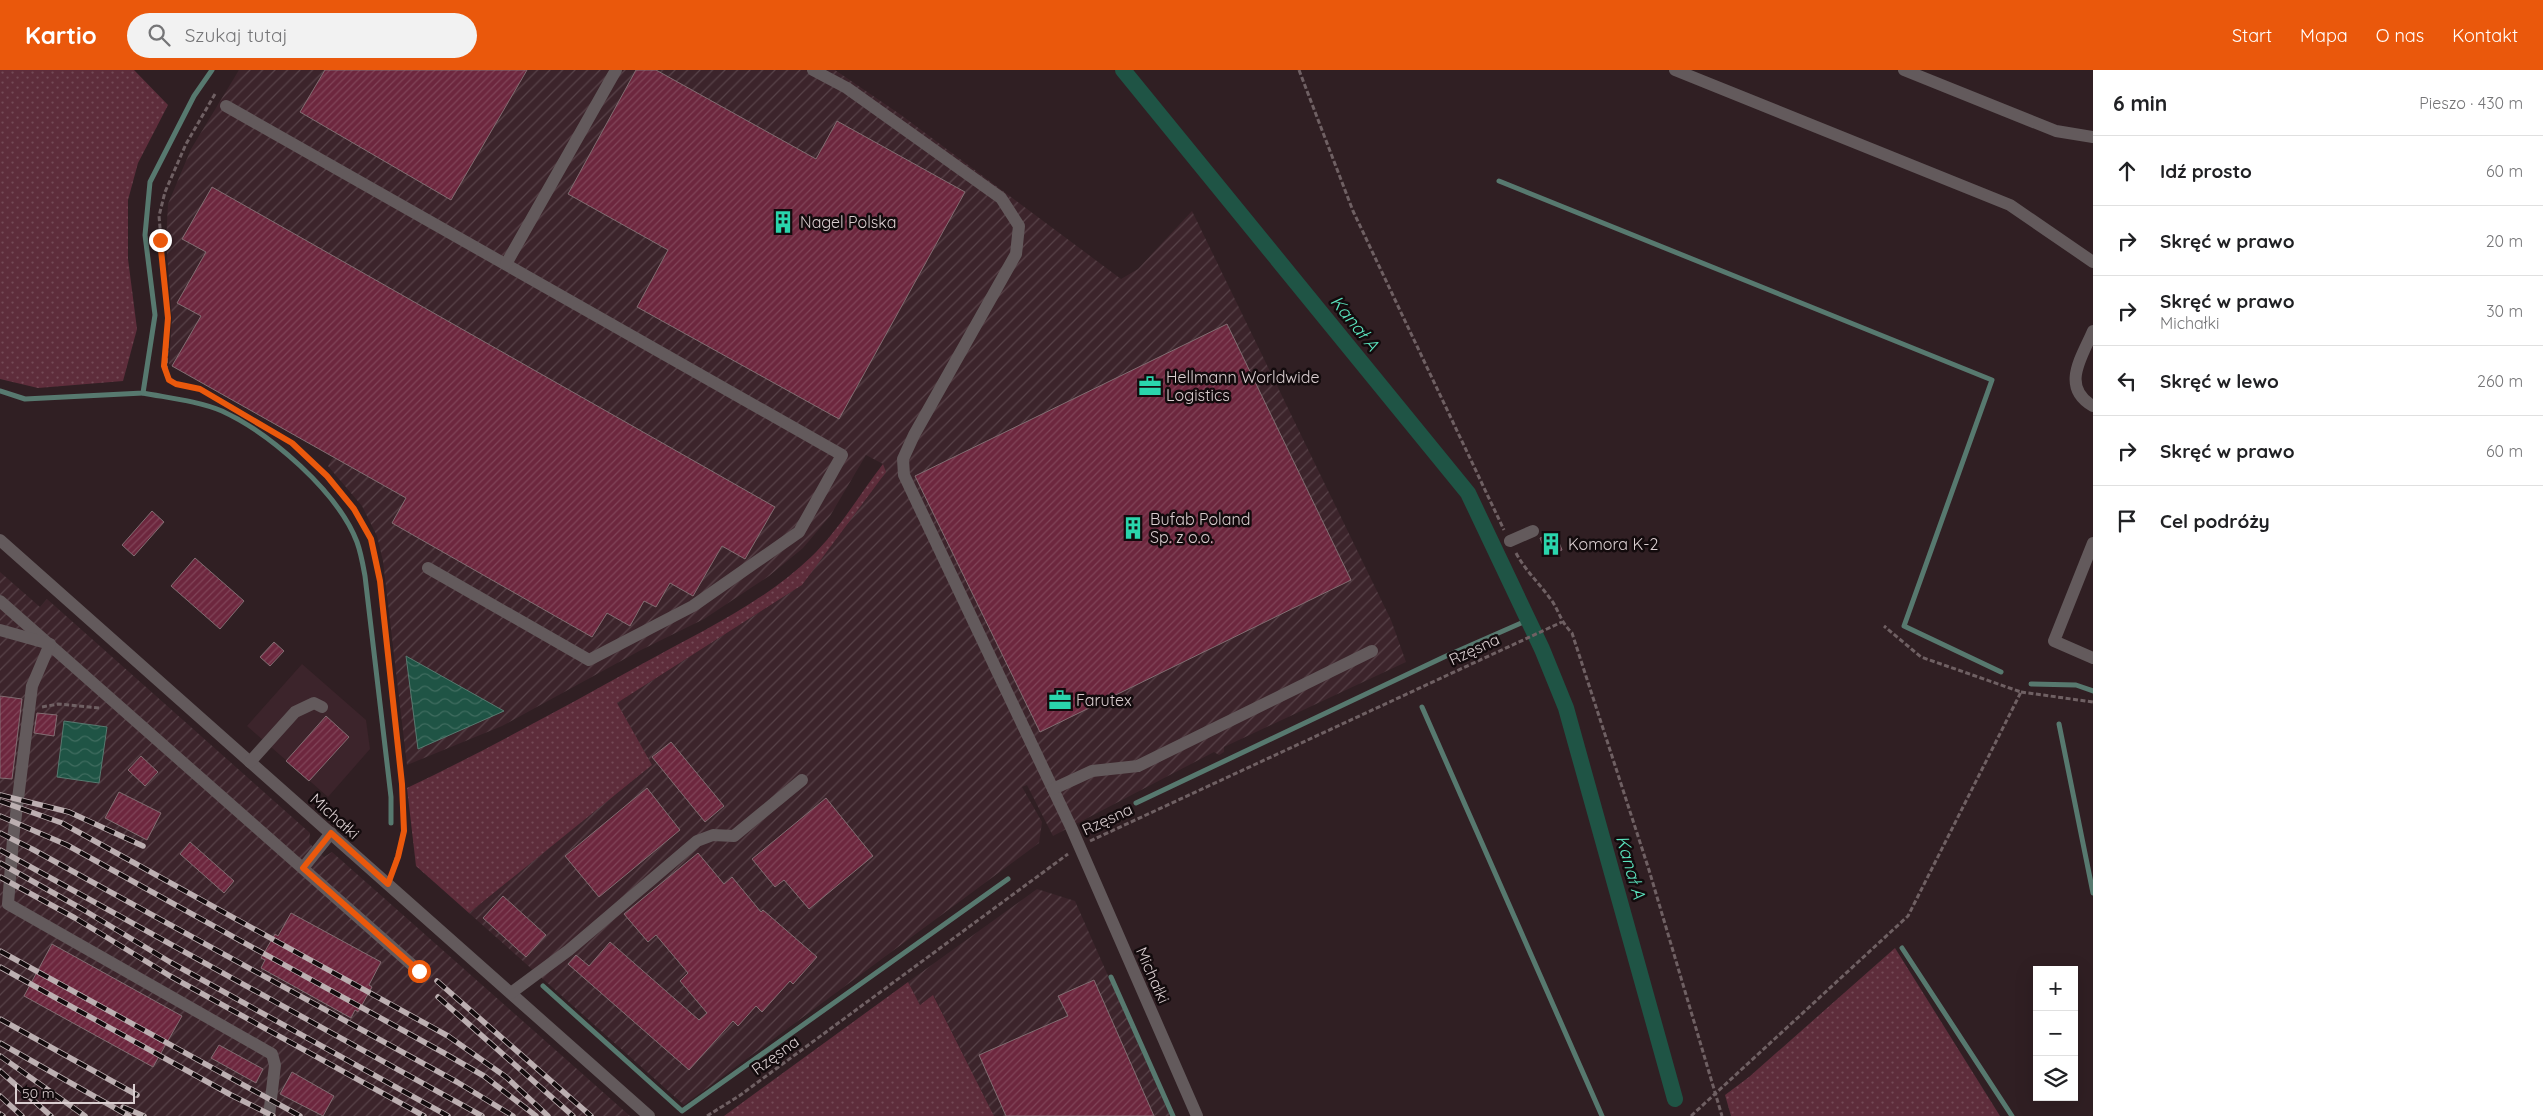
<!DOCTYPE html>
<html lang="pl">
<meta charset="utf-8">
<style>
:root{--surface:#fff;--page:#f2f2f2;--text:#202124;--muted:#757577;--line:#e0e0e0;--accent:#ea580c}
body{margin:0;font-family:Quicksand,sans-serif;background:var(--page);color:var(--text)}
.controls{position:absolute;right:15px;bottom:15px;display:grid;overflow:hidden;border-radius:0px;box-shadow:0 5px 20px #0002}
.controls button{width:45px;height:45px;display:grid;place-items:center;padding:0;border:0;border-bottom:1px solid var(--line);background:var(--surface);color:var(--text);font:25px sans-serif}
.scale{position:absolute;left:15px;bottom:12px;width:120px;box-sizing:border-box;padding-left:5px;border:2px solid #dbcfd1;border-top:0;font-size:14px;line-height:18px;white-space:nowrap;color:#dbcfd1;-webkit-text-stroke:4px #130b0d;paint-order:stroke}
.stop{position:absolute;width:15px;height:15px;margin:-11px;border:4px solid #ea580c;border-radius:50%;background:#fff}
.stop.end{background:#ea580c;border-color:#fff;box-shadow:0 1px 5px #0008}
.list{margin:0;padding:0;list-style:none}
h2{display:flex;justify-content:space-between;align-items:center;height:65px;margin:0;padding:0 20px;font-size:21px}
h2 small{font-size:16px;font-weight:400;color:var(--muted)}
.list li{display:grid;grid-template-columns:32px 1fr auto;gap:15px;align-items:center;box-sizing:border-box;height:70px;padding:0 20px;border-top:1px solid var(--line)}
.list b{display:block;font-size:19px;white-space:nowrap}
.list p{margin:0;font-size:16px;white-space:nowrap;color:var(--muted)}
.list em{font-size:16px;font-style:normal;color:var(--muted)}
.icon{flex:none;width:28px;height:28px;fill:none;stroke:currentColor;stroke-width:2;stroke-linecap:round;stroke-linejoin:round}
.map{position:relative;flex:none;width:2093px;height:1046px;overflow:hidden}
header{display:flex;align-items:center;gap:30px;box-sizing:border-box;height:70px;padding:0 25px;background:var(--accent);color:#fff}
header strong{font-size:24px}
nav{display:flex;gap:28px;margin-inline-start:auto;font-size:18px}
.search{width:350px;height:45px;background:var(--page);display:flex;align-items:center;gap:12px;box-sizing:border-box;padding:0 18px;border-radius:28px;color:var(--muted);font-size:19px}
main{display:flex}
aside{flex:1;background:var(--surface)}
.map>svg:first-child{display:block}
</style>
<header>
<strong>Kartio</strong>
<div class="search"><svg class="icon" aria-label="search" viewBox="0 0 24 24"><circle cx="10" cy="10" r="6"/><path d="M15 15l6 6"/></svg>Szukaj tutaj</div>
<nav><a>Start</a><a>Mapa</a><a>O nas</a><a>Kontakt</a></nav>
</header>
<main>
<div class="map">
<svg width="2093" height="1046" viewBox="0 0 2093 1046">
<defs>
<pattern id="industrial-furrows" width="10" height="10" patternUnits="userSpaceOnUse" patternTransform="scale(1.25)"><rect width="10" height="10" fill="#3c242b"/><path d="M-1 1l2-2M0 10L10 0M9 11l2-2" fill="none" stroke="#584349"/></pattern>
<pattern id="grass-dots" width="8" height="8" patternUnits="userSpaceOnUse" patternTransform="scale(1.25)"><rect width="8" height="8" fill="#5e2d3b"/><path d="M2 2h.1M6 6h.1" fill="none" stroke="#744a56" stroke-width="1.8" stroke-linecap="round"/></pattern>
<pattern id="water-waves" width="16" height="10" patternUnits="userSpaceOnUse" patternTransform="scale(1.25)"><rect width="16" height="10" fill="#1f5445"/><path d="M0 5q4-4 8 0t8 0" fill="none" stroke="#3f6c5f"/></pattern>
<pattern id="building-hatch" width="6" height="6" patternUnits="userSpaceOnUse" patternTransform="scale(1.25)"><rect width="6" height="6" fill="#6d273e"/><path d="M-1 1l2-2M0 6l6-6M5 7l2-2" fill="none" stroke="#814559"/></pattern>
</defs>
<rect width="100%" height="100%" fill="#301f23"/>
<path fill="#3c242b" d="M302,594L366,650L370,679L328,727L247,656Z"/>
<g fill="url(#industrial-furrows)">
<path d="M239,0H835L901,45L1121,209L1138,199L1192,141L1391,550L1406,592L1224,677V682L1219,685L1214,682L1053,766L1027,715L1022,717L1042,752L1039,773L684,1035L469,843L651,695L617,633L802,515L883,394L866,385L830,446L803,478L769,506L704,549L641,580L502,656L407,695L383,491L377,466L362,436L328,396L333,387L169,294L172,248L166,171L168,134L191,79Z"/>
<path d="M0,502L40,537L47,529L310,763L309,773L324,787L332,782L630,1046H0Z"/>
<path d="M1037,819L1075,831L1170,1046H994L934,926L920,935L908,912Z"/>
</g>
<g fill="url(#grass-dots)">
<path d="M0,0H134L168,35L138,93L128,130V189L137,259L123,311L38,318L0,309Z"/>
<path d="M883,394L886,402L802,515L617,633L652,695L469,843L416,796L407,718C487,680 564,637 642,594C700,562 763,533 811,487C839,460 859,425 883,394Z"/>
<path d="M1895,878L2000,1046H1731L1725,1025L1749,1007Z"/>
<path d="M908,912L920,935L933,925L994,1046H724Z"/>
</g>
<g fill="url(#water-waves)" stroke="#57796f">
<path d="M406,586L504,641L418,679Z"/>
<path d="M64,651L107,657L99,713L57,707Z"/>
</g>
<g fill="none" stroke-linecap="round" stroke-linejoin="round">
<g stroke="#57796f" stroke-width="5">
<path d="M1499,111L1992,310L1904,556L2001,602"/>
<path d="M0,321L25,329L143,323L155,245L145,165L150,112L194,26L212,0"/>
<path d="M143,323C169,328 198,331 222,341C270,363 338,422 357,472C361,483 363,495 365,506L391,727V753"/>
<path d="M2031,614L2076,615L2093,621"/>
<path d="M1422,637L1602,1046"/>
<path d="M2059,654L2093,823"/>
<path d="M1136,733L1444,587L1528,550"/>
<path d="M1902,878L2012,1046"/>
<path d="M1111,907L1173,1046"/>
<path d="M543,916L682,1041L1008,809"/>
</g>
<path stroke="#1f5445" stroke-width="16" d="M1123,0L1468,423L1542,579L1566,638L1675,1029"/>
</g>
<g fill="url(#building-hatch)" stroke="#826d72">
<path d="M325,0H527L451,130L300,42Z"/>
<path d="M636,0H656L816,89L837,51L965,122L839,349L637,237L668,180L568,124Z"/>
<path d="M212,117L775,437L745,489L722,476L693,526L670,513L656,537L644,531L630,556L607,543L592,567L392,453L406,428L172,296L201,246L177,233L206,182L182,169Z"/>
<path d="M1227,254L1351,510L1040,662L915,406Z"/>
<path d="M152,441L164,452L134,486L122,475Z"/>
<path d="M1555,462L1562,480L1547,486L1540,468Z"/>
<path d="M195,488L244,531L220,559L171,516Z"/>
<path d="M274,572L284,581L270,596L260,587Z"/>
<path d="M0,626L22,629L12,709L0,708Z"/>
<path d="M37,643L57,645L54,666L34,663Z"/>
<path d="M326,646L349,667L309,711L286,691Z"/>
<path d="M671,672L724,736L705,752L652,687Z"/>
<path d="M141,686L158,702L145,716L128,700Z"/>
<path d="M647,718L680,760L599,827L565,786Z"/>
<path d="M119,722L161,743L147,770L105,748Z"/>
<path d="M826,728L873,786L809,839L784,810L775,817L752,789Z"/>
<path d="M190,772L234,811L224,823L180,784Z"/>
<path d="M698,783L724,814L732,807L761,842L763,840L817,887L793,914L790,911L762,942L756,936L738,956L733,951L689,1000L568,894L576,885L589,896L610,872L699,950L707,943L680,911L688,903L656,865L648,872L624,844Z"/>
<path d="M503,826L546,865L526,887L483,848Z"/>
<path d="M291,843L381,892L369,915L372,917L358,942L355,940L351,948L261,898L265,890L261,888L275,864L278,866Z"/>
<path d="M52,874L182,946L153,997L24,926Z"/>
<path d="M1094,910L1154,1046H1006L979,985L1068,946L1058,926Z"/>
<path d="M219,975L263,999L256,1013L211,988Z"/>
<path d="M292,1002L334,1026L323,1046L280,1024Z"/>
</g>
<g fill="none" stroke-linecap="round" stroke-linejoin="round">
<g stroke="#6f6063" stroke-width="3" stroke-dasharray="5 2.5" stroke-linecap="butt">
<path d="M1299,0L1353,141L1504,460"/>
<path d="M215,24L186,74L165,122L159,146L168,248L166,305L176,314L199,319L292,373L327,406L354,439L371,469L380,511L402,714L404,761L392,802"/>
<path d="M1516,483C1525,500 1538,512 1549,527C1559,539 1559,550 1572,563L1649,800L1722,1046"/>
<path d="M2021,622L2093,632"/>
<path d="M42,637L58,634L100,638"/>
<path d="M1090,771L1562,552"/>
<path d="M707,1046L739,1026L1068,784"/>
<path d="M1691,1046L1908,846L2021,622L1921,587L1884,556"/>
</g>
<g stroke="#635a5c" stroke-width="12">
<path d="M813,0L847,18L1001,128L1019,156L1016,184L914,365L903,389L904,405L1071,757L1197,1046"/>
<path d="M1675,0L2010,135L2093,192"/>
<path d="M1904,0L2056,61L2093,67"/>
<path d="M226,36L842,385L799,462L693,536L589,590L428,498"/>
<path d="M506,194L616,0"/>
<path d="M2093,261C2082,287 2060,317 2093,336"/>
<path d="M0,470L649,1046"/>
<path d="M1510,471L1533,461"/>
<path d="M2093,473L2054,571L2093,588"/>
<path d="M0,531L419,901"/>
<path d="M0,560L50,574L32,616L13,769L8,834L272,984L275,995L269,1046"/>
<path d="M250,692L295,642L314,633L322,637"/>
<path d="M1053,719L1092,701L1138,696L1372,581"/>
<path d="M303,798L331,763"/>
<path d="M511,923L569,880L697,771L713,765L734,766L802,710"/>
</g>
<defs>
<g id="rail">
<path d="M0,725L69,742L143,776"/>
<path d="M0,731L62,753L448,966L506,1007L548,1046"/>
<path d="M0,746L67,775L444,983L484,1006L536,1046"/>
<path d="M0,763L32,779L457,1012L513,1046"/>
<path d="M0,780L482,1046"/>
<path d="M0,793L82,839L170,892L448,1046"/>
<path d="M0,807L75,848L170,906L424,1046"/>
<path d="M0,881L300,1046"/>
<path d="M0,897L231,1025L273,1046"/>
<path d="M437,911L591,1046"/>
<path d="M438,927L573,1046"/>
<path d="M0,949L137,1025"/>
<path d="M0,973L129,1046"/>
<path d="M0,986L85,1046"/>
<path d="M0,1001L51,1046"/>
<path d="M0,1026L22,1046"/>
<path d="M123,1037L144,1046"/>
<path d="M0,1044L3,1046"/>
</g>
</defs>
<use href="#rail" stroke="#bcafb1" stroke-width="5.5"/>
<use href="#rail" stroke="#130b0d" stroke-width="4" stroke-dasharray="11" stroke-linecap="butt"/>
</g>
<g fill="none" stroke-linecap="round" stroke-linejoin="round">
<path stroke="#ea580c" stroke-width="6" d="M160,170L168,248L164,296L169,310L176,314L200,319L292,373L327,406L354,439L371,469L380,511L402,714L404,761L398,787L388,814L331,763L303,798L419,901"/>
</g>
<defs>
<symbol id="building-bare" viewBox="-9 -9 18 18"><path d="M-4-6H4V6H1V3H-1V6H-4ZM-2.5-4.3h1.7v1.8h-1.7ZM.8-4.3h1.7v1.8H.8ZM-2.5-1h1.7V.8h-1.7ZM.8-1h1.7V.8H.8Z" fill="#2ad5ac" stroke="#130b0d" stroke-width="2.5" paint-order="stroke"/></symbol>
<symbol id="office-bare" viewBox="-9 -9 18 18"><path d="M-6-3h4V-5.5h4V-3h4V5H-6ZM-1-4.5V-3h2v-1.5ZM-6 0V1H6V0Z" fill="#2ad5ac" stroke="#130b0d" stroke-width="2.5" paint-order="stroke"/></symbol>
</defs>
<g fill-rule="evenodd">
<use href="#building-bare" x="767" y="136" width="32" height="32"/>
<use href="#office-bare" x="1134" y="300" width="32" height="32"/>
<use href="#building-bare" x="1117" y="442" width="32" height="32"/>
<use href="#building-bare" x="1535" y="458" width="32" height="32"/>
<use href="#office-bare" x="1044" y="614" width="32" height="32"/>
</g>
<g text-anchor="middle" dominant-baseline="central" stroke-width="5" stroke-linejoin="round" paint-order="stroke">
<g font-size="16" fill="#dbcfd1" stroke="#130b0d" text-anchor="start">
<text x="800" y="152">Nagel Polska</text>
<text x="1166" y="307">Hellmann Worldwide<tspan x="1166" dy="18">Logistics</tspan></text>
<text x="1150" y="449">Bufab Poland<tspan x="1150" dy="18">Sp. z o.o.</tspan></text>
<text x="1568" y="474">Komora K-2</text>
<text x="1076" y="630">Farutex</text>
</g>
<g font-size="16" fill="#dbcfd1" stroke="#130b0d">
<text transform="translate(1474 579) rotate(-25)">Rzęsna</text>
<text transform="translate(335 746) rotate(42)">Michałki</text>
<text transform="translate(1107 749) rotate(-25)">Rzęsna</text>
<text transform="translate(1153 905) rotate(66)">Michałki</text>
<text transform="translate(775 985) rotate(-36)">Rzęsna</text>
</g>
<g font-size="18" font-style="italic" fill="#5be5bf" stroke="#130b0d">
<text transform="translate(1355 253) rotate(51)">Kanał A</text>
<text transform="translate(1631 797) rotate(74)">Kanał A</text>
</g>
</g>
</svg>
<div class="controls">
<button>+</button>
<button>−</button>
<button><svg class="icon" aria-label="layers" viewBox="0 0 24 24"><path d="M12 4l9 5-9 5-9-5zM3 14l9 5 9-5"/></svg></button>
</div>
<div class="scale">50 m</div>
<div class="stop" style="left:419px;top:901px"></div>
<div class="stop end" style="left:160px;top:170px"></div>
</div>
<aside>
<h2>6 min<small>Pieszo · 430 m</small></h2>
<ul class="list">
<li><svg class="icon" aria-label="ahead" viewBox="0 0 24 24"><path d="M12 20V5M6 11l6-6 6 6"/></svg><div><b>Idź prosto</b></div><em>60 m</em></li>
<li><svg class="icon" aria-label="right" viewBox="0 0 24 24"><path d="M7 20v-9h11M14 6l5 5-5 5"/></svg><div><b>Skręć w prawo</b></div><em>20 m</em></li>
<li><svg class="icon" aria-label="right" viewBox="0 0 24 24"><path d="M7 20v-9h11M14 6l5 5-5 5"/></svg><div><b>Skręć w prawo</b><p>Michałki</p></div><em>30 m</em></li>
<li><svg class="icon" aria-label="left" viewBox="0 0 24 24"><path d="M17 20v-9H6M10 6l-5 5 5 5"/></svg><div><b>Skręć w lewo</b></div><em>260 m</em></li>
<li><svg class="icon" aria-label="right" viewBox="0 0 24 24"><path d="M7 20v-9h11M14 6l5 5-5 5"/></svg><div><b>Skręć w prawo</b></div><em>60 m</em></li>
<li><svg class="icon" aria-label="arrive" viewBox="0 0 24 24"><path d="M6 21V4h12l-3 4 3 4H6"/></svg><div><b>Cel podróży</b></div></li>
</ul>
</aside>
</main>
